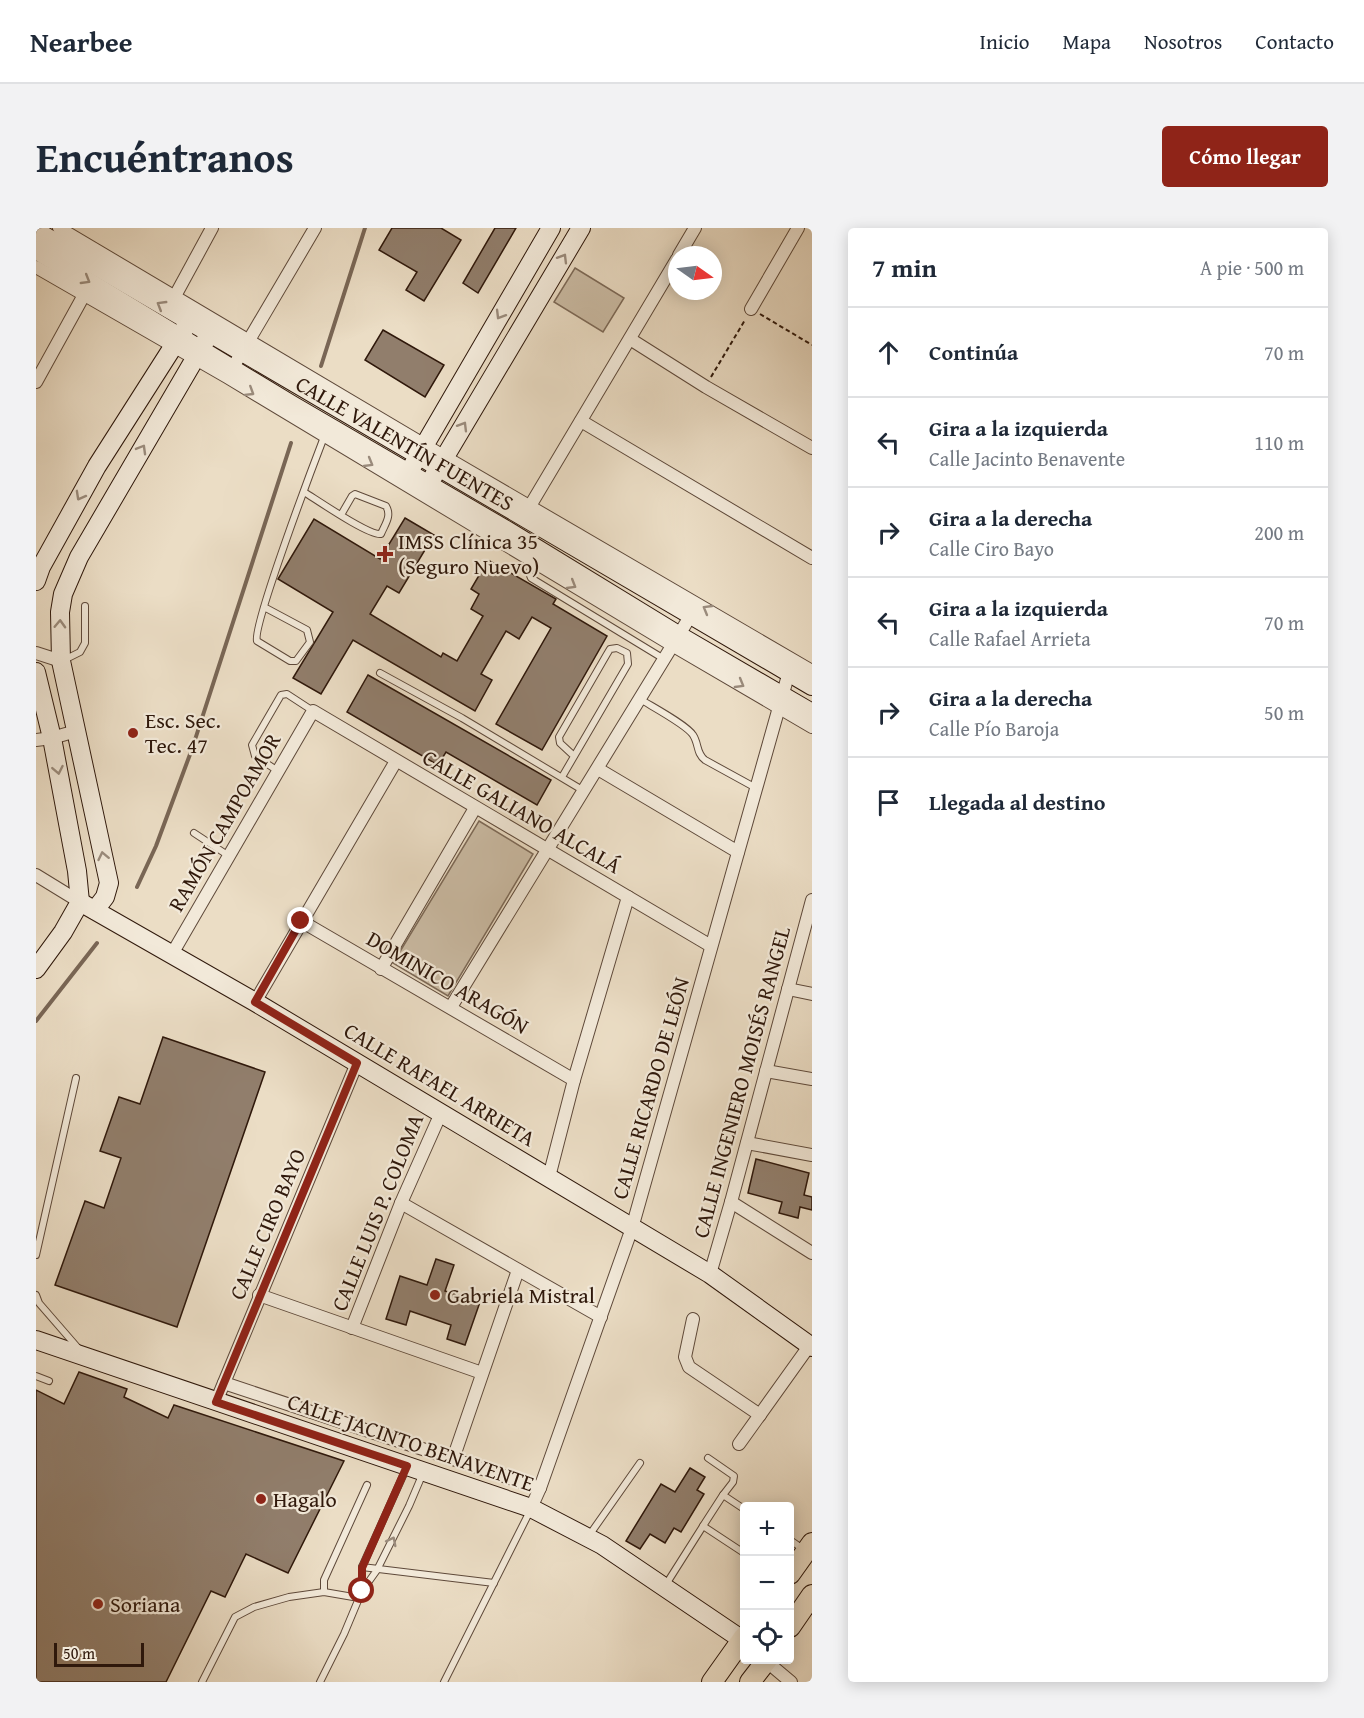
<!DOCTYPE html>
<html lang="es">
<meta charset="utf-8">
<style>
:root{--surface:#fff;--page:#f2f2f3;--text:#1f2937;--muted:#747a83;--line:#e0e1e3;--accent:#8f2418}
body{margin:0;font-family:"Gentium Book Plus",serif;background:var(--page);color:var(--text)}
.controls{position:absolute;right:18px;bottom:18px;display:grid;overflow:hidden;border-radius:6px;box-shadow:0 3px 15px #0003}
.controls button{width:54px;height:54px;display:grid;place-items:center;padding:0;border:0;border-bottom:2px solid var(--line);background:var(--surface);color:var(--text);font:30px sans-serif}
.compass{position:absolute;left:632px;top:18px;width:54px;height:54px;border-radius:50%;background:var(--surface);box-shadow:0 3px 15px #0003;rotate:104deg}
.scale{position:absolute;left:18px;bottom:15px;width:90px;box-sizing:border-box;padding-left:6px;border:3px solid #2f180b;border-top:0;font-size:16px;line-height:21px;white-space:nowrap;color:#2f180b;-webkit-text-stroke:4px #f2e9d9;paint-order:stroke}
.stop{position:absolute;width:18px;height:18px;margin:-14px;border:4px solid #8f2418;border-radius:50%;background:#fff}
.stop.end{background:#8f2418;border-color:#fff;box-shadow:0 2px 6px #0008}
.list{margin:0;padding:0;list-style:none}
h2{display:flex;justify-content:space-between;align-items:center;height:78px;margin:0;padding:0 24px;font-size:26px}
h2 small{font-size:20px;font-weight:400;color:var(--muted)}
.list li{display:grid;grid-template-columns:39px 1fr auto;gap:18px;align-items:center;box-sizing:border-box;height:90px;padding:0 24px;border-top:2px solid var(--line)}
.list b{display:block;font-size:22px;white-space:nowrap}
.list p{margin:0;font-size:20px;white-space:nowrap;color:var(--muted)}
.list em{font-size:20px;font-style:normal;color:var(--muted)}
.icon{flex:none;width:33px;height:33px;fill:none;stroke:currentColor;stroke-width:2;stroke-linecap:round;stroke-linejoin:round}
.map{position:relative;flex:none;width:776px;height:1454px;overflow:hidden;border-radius:6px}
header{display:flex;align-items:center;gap:36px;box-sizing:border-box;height:84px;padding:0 30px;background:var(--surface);border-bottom:2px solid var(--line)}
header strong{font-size:28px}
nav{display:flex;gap:33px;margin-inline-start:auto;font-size:21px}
.intro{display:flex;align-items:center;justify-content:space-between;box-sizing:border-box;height:144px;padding:0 36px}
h1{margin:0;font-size:42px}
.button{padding:15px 27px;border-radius:6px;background:var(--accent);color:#fff;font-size:21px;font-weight:700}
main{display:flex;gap:36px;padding:0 36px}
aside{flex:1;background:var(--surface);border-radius:6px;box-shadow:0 3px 15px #0003}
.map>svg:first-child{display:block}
</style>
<header>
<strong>Nearbee</strong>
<nav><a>Inicio</a><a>Mapa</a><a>Nosotros</a><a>Contacto</a></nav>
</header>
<div class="intro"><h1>Encuéntranos</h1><a class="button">Cómo llegar</a></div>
<main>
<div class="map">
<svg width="776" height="1454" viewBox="0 0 776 1454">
<rect width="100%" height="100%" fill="#ebddc5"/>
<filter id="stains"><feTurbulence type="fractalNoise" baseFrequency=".00333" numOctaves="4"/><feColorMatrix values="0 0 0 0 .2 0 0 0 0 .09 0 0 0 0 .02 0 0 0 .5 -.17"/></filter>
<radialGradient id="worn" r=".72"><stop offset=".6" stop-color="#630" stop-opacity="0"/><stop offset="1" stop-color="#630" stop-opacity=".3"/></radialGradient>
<g fill="#cbbca5" stroke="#7d6a58" stroke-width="1.5">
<path d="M539,40L588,70L567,104L518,74Z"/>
<path d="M443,593L497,626L412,768L357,735Z"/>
</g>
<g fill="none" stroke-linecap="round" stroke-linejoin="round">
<g stroke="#796655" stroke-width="4">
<path d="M285,138L329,0"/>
<path d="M101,659L120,618L156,521L255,215"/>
<path d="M0,793L61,715"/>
</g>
</g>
<g fill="#917e6c" stroke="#2f180b" stroke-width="1.5">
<path d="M356,0H405L425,12L388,73L370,62L381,44L343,22Z"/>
<path d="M459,0H480L442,65L427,55Z"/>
<path d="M347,102L408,137L389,169L329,132Z"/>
<path d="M369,290L398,307L363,365L351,358L334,386L405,429L407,425L421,433L447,388L435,381L443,366L435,361L452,332L520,371L517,376L571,408L506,522L460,496L515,400L496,389L483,411L470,403L445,446L456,452L439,483L317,412L285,466L257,450L297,384L242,351L278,291L344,331Z"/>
<path d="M332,447L515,552L501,577L410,524L402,537L311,484Z"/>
<path d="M127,809L229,844L141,1099L19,1057L49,973L68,980L85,930L64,923L83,869L104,876Z"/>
<path d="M720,931L773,945L768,967L776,969V982L764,979L762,990L743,985L746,974L712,965Z"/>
<path d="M400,1031L418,1037L409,1063L444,1074L429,1117L411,1111L415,1097L374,1083L370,1097L350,1091L364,1048L391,1057Z"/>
<path d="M43,1144L91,1161L88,1169L132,1190L138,1177L308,1233L252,1345L210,1326L189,1369L175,1363L130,1454H0V1162L28,1176Z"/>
<path d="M654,1240L669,1249L661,1262L668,1266L645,1304L638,1300L629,1315L614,1306L604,1321L590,1313L625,1256L639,1264Z"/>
</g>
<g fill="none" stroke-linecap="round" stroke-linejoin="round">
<defs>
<g id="lane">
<path d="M268,264C281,272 333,308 345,306C349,296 356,288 350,278L319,266L316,268L305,287"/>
<path d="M499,334L493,345L495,350L628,431"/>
<path d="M228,379L271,402L274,414L260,433H254L221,413C216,399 278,235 288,209"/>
<path d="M28,432L44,424L49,415V378"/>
<path d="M344,445L426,490L548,563"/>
<path d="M604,471C615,478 651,497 657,507C663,516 660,525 669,532L720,560"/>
<path d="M242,543L219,528L216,517L245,467L251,466L277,483"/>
<path d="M526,549L592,436L591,425L581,420L574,421L571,426L523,509L524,515L538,528"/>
<path d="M158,605L193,628"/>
<path d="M0,1027L40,850"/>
<path d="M0,1067L3,1075L42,1120"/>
<path d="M0,1148L13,1153"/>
<path d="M672,1230L698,1248L697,1254L687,1267L708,1281"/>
<path d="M687,1267L667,1298L708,1325"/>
<path d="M552,1309L604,1235"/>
<path d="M754,1312L767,1321"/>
<path d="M326,1339L458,1355"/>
<path d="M629,1358L667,1298"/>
<path d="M326,1362V1339L370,1241"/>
<path d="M288,1364V1352L331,1257"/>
<path d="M166,1454L199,1389L218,1379L253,1369L288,1364L323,1370"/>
<path d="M284,1454L308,1406L326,1363L341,1342L373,1278L387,1245"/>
<path d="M408,1454L494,1283"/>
</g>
<g id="street">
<path d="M23,0L409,229L776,443"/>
<path d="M643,27L659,0"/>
<path d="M0,39L191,149L636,417L776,499"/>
<path d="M139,68L176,0"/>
<path d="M715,81L762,0"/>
<path d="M594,111L670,159L776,220"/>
<path d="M193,146L279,0"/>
<path d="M0,154L48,67"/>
<path d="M545,193L776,330"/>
<path d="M494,278L641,31"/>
<path d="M0,425L25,433"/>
<path d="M0,512L16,510L40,503"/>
<path d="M562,541L702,624"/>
<path d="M0,647L44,674"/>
<path d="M265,693L538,852"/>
<path d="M136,726L277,483L675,718"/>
<path d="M345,741L439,580"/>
<path d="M752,761L776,766"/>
<path d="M219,774L360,533"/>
<path d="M415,779L655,387"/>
<path d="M730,843L776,851"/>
<path d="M711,915L776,927"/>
<path d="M513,949L538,852L592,669"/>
<path d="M695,974L776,1025"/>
<path d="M365,975L565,1089"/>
<path d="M674,1046L695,974L776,672"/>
<path d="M223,1067L446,1145"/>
<path d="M657,1091L649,1129L653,1139L724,1187"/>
<path d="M316,1100L365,975L405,885"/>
<path d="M188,1155L504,1260"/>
<path d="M180,1174L321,835"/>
<path d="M703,1216L776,1114"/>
<path d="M417,1231L482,1042"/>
<path d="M495,1280L504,1260L596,1000L753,444"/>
<path d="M730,1433L755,1454"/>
</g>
<g id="secondary">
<path d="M0,3L776,458"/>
<path d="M0,22L256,177L472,303L642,407L776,485"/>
<path d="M377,237L515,0"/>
<path d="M397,249L545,0"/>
<path d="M0,353L5,339L61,238L149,100"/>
<path d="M0,444L16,510L41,643L44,674L27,704L0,741"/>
<path d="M44,674L219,774L674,1046L776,1119"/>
<path d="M59,682L69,669L73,655L25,433L24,384L27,366L43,329L171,110"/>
<path d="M0,1112L495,1280L566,1317L708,1413"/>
</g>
<g id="primary">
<path d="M754,1346L776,1315"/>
<path d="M754,1399L776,1367"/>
<path d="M676,1454L708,1409"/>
<path d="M714,1454L731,1432"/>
</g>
</defs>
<use href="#lane" stroke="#5e493a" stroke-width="8"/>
<use href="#street" stroke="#5e493a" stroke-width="14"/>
<use href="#secondary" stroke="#2f180b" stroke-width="20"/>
<use href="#primary" stroke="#2f180b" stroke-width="22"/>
<g stroke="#2f180b" stroke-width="2" stroke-dasharray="4.5 3" stroke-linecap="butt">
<path d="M724,86L776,117"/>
<path d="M675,149L709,92"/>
</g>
<use href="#lane" stroke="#f2e9d9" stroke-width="6"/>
<use href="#street" stroke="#f2e9d9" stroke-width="12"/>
<use href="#secondary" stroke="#f2e9d9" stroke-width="18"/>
<use href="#primary" stroke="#ebddc5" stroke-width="20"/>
</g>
<defs><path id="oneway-chevron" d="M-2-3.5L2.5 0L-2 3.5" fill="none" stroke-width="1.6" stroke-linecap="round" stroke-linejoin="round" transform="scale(1.5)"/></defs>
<g stroke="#9a8b7c">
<use href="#oneway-chevron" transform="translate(527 30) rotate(-59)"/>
<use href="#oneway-chevron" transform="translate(50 52) rotate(31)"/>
<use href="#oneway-chevron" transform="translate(125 77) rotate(-149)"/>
<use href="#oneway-chevron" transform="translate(464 87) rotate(121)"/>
<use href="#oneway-chevron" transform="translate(214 164) rotate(32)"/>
<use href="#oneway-chevron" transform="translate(427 198) rotate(-59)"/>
<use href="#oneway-chevron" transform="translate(106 221) rotate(-60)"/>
<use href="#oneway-chevron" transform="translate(333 235) rotate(30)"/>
<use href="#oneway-chevron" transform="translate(44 268) rotate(119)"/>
<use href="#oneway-chevron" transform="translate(536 357) rotate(31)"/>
<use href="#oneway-chevron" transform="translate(671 381) rotate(-150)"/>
<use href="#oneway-chevron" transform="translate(24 396) rotate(-88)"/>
<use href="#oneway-chevron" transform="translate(704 456) rotate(30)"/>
<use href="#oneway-chevron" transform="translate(22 542) rotate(79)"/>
<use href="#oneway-chevron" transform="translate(67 628) rotate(-102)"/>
<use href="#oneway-chevron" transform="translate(356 1313) rotate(-63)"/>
</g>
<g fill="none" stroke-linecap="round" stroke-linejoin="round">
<path stroke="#8f2418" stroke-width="8" d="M265,693L219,774L321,835L180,1174L371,1238L326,1340V1363"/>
</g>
<g fill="#8f2418" stroke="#f2e9d9" stroke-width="2">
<path d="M346 317h6v6h6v6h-6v6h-6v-6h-6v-6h6z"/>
<circle cx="97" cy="505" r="6"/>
<circle cx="399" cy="1067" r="6"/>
<circle cx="225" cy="1271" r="6"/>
<circle cx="62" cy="1376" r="6"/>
</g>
<g text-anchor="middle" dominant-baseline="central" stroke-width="4.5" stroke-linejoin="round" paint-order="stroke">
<g font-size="22" fill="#2f180b" stroke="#f2e9d9">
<text transform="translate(369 215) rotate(30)">CALLE VALENTÍN FUENTES</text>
<text transform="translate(486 583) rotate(30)">CALLE GALIANO ALCALÁ</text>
<text transform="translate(188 594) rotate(-60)">RAMÓN CAMPOAMOR</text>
<text transform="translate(412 754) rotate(30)">DOMINICO ARAGÓN</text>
<text transform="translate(705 854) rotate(-75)">CALLE INGENIERO MOISÉS RANGEL</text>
<text transform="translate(404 856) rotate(31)">CALLE RAFAEL ARRIETA</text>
<text transform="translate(614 860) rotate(-74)">CALLE RICARDO DE LEÓN</text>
<text transform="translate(341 984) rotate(-68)">CALLE LUIS P. COLOMA</text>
<text transform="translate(231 996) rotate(-67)">CALLE CIRO BAYO</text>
<text transform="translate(375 1214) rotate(19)">CALLE JACINTO BENAVENTE</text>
</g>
<g font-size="22" fill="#2f180b" stroke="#f2e9d9" text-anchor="start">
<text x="362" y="313">IMSS Clínica 35<tspan x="362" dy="25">(Seguro Nuevo)</tspan></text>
<text x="109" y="492">Esc. Sec.<tspan x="109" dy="25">Tec. 47</tspan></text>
<text x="411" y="1067">Gabriela Mistral</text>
<text x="237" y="1271">Hagalo</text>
<text x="74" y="1376">Soriana</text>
</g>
</g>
<rect width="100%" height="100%" filter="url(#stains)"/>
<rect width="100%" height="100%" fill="url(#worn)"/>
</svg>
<div class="controls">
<button>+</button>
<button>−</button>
<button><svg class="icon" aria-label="locate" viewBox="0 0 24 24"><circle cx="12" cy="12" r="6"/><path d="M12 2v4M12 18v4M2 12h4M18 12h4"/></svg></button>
</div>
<svg class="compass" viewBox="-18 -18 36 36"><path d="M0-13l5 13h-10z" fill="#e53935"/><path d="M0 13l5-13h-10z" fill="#747a83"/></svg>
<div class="scale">50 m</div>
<div class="stop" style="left:326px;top:1363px"></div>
<div class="stop end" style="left:265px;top:693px"></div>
</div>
<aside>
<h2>7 min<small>A pie · 500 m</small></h2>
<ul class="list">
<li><svg class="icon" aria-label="ahead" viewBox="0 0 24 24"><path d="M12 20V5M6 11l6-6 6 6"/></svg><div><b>Continúa</b></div><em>70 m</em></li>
<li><svg class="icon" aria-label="left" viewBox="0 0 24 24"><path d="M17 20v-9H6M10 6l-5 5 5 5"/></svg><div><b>Gira a la izquierda</b><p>Calle Jacinto Benavente</p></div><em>110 m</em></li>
<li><svg class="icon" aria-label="right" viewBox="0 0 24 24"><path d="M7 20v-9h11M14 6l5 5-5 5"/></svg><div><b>Gira a la derecha</b><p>Calle Ciro Bayo</p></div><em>200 m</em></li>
<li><svg class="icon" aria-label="left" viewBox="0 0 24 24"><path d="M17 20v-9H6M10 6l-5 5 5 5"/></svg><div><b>Gira a la izquierda</b><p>Calle Rafael Arrieta</p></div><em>70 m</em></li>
<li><svg class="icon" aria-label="right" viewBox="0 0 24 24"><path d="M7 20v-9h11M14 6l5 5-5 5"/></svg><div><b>Gira a la derecha</b><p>Calle Pío Baroja</p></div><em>50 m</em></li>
<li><svg class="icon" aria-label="arrive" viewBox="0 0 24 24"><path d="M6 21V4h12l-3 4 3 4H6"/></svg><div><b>Llegada al destino</b></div></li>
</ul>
</aside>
</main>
